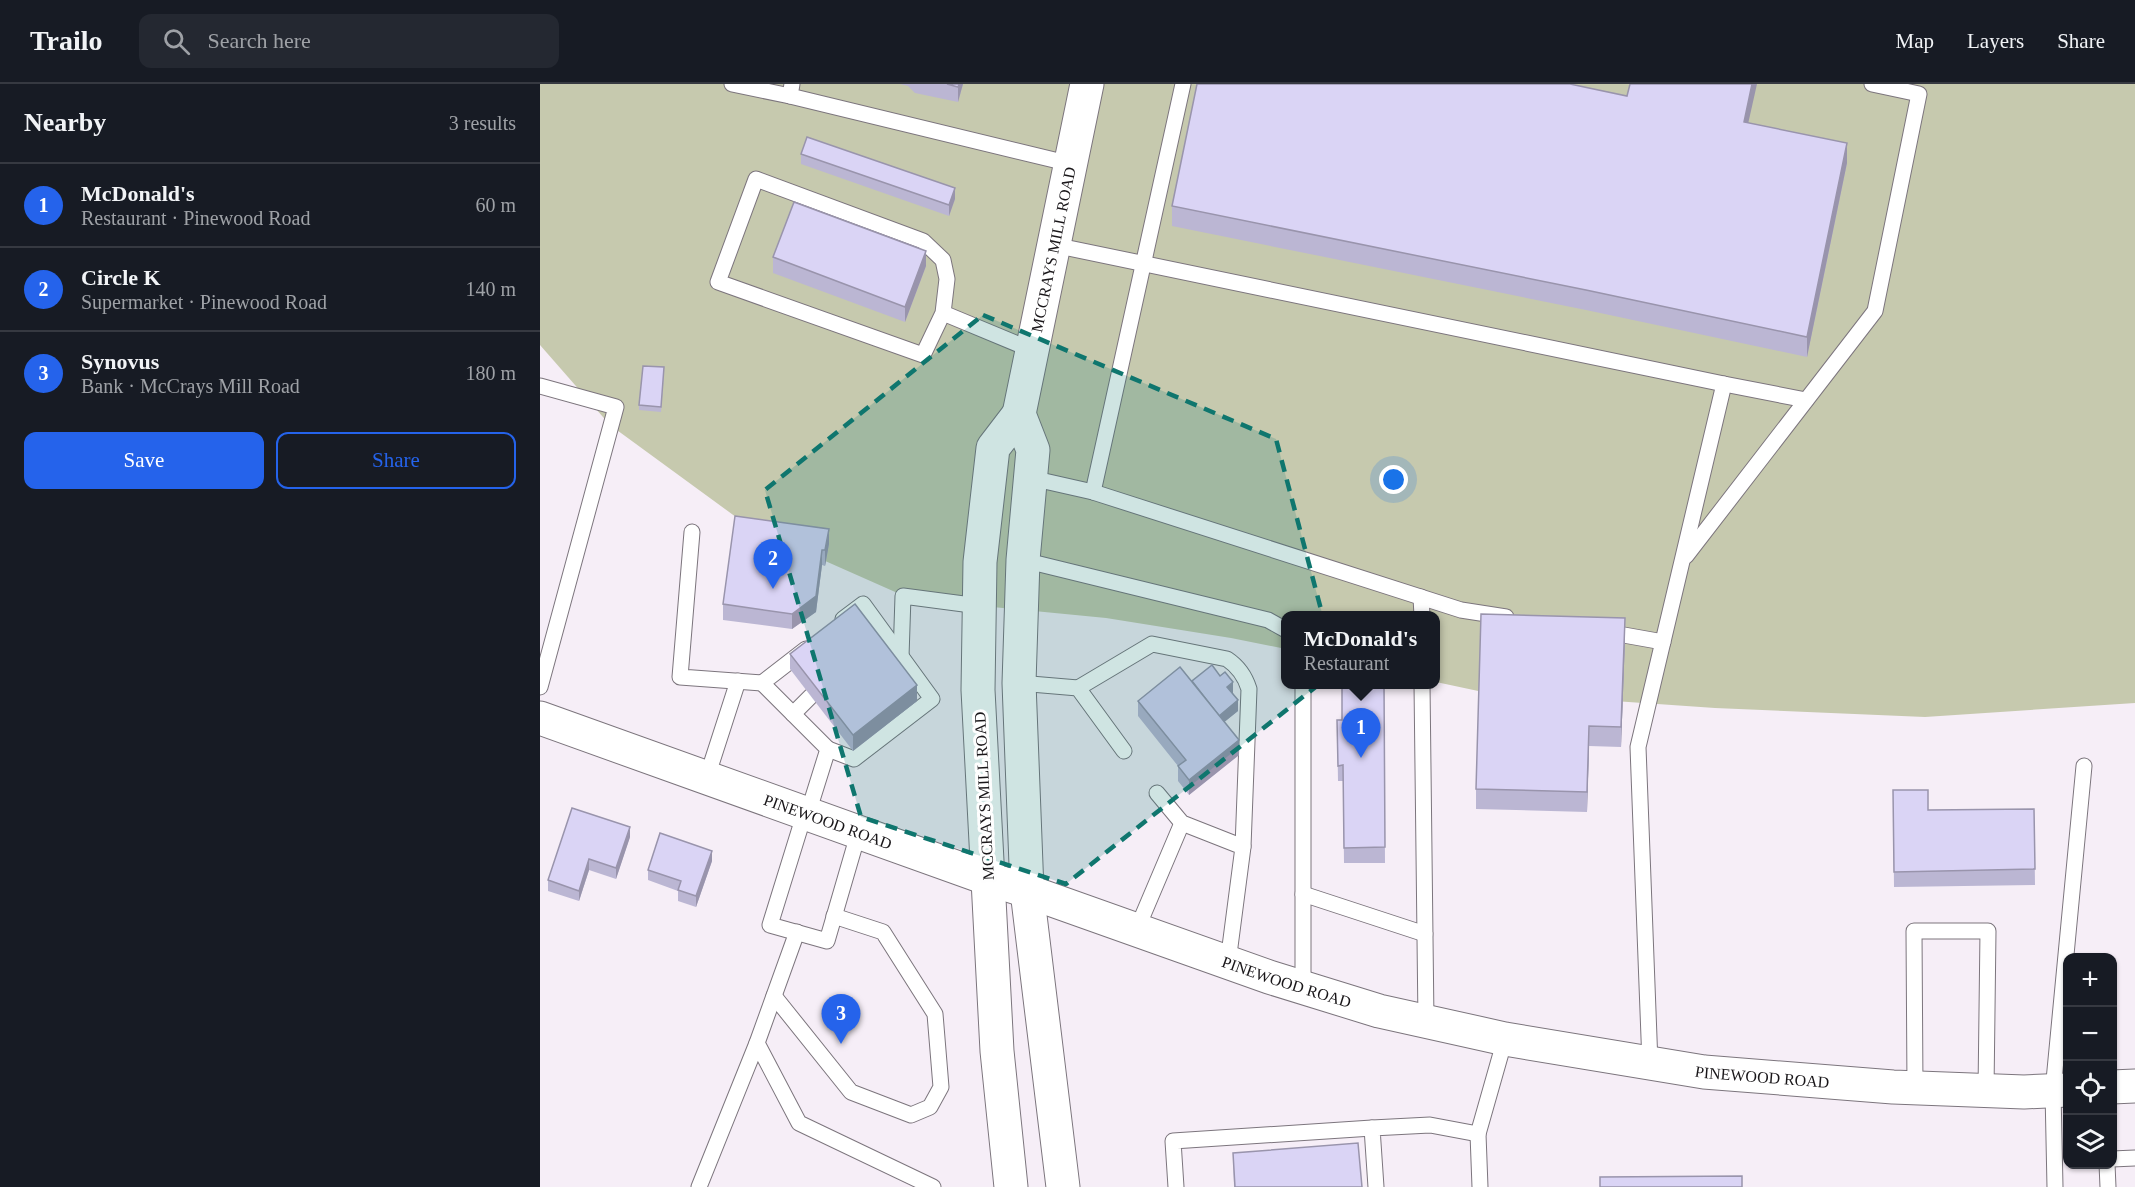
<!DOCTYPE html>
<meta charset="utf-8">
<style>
:root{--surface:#171b24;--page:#242831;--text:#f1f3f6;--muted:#9ea1a6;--line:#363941;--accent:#2563eb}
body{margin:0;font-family:"Times New Roman",serif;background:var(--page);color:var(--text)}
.controls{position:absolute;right:18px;bottom:18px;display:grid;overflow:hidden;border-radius:12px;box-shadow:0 2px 4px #0004}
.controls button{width:54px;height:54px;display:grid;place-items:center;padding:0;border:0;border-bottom:2px solid var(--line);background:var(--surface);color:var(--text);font:30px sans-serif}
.you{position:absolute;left:854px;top:396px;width:21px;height:21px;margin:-15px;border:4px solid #fff;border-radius:50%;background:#1a73e8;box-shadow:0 0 0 9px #1a73e833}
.badge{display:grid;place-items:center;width:39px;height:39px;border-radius:50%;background:var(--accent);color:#fff;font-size:20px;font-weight:700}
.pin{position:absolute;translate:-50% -50px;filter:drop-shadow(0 2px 3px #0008)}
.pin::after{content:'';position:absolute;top:32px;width:21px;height:18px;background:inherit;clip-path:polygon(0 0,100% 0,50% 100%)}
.popup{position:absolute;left:741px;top:527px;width:159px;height:78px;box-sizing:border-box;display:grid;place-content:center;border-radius:12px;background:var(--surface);filter:drop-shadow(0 2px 4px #0005);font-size:20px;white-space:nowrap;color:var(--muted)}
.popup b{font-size:22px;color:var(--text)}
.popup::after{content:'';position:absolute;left:50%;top:100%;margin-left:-12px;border:12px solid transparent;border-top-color:var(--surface)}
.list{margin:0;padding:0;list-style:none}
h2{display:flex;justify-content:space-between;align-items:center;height:78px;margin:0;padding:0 24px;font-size:26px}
h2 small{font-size:20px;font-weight:400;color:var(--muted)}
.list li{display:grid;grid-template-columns:39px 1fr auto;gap:18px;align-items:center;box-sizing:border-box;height:84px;padding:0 24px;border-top:2px solid var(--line)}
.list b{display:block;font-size:22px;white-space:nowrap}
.list p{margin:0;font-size:20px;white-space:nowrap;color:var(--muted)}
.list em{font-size:20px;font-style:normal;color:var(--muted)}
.actions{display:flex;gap:12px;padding:18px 24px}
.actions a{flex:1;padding:14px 0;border:2px solid var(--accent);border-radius:12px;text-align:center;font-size:21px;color:var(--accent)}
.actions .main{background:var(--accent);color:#fff}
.icon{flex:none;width:33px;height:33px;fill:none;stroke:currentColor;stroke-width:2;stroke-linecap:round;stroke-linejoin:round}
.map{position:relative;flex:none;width:1595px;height:1103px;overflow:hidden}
header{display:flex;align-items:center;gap:36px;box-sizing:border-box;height:84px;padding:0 30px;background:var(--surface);border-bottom:2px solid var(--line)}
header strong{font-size:28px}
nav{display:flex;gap:33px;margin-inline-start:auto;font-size:21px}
.search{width:420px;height:54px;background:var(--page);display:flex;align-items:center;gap:15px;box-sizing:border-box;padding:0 21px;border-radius:12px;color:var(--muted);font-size:22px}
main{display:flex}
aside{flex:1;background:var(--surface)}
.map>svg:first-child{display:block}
</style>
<header>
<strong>Trailo</strong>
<div class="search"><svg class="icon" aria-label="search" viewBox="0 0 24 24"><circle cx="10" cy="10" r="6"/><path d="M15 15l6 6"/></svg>Search here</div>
<nav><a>Map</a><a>Layers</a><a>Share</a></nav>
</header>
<main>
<aside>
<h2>Nearby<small>3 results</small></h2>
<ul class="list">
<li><span class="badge">1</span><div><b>McDonald's</b><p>Restaurant · Pinewood Road</p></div><em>60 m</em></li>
<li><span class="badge">2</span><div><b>Circle K</b><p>Supermarket · Pinewood Road</p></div><em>140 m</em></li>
<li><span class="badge">3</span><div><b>Synovus</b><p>Bank · McCrays Mill Road</p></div><em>180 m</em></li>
</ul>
<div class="actions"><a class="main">Save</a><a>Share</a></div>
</aside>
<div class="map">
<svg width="1595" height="1103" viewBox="0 0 1595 1103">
<rect width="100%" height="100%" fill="#f6eef7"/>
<path fill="#c6c9ae" d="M0,0H1595V619L1385,633L1175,624L943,608L896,598V532H746V565L691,554L566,534L371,515L211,444L70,341L0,261Z"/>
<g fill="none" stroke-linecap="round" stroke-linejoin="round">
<defs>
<g id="service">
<path d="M192,0L250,12"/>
<path d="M252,0L250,12L531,80"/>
<path d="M514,161L1184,300L1098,663L1110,980"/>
<path d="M403,229L383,271L178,198L216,95L383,157L403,176L407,195L403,229L492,266"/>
<path d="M1184,300L1266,316"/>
<path d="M0,302L76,323L0,603"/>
<path d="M491,394L553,408L921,526L966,533"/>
<path d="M553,408L643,0"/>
<path d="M152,448L140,593L222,599"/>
<path d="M1146,472L1335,227L1379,10L1332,0"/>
<path d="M483,476L728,536L746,546"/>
<path d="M881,513L882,532"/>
<path d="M1067,548L1123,558"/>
<path d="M266,565L222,599L288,665L268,729"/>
<path d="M361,573L363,512L439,522"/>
<path d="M479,599L538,604L584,667"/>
<path d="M882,600L886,938"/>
<path d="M538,604L612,560L687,575C699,583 705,592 709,605L703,763"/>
<path d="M253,630L271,612"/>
<path d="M288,665L314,675L392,615L323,520L303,535"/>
<path d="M167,693L198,597"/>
<path d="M617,709L642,739L703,763L688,878"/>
<path d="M265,728L230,841L287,857L319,747"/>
<path d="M763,810L885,850"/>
<path d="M597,845L642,739"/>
<path d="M257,848L217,959L259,1039L393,1103"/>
<path d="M763,904V600"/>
<path d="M234,912L311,1008L371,1031L390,1023L401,1003L395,930L343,848L294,832"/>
<path d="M1375,1004L1374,847H1448L1446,1007"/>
<path d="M1572,1075L1595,1074"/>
<path d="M1567,1080L1568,1103"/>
<path d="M159,1103L217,959"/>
<path d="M636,1103L633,1057L832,1044"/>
<path d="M836,1103L832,1044L890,1041L938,1050"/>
<path d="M940,1103L938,1050L965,955"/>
<path d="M1515,1103L1513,1007L1544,682"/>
</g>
<g id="tertiary">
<path id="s1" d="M479,330L547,0"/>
<path d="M471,1103L457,967L438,606L440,478L453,364L479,330L493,366L483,476L479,599L487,807L523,1103"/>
</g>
<g id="secondary">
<path id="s2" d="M0,634L449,795L487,807L729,893L839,927L965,955L1164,988L1353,1003L1484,1008L1528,1006"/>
<path d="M1572,1003L1595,1002"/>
</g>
</defs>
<use href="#service" stroke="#7c757d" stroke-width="17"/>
<use href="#tertiary" stroke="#7c757d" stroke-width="35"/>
<use href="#secondary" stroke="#7c757d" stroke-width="35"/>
<use href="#service" stroke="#fff" stroke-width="15"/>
<use href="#tertiary" stroke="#fff" stroke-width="33"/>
<use href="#secondary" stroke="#fff" stroke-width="33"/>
</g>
<g fill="#bbb6d3">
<path d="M360,0H423L418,18L375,9L368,2Z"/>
<path d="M1208,39L1307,79L1267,273L1046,226L632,142V122Z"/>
<path d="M261,70L415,115L409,132L261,80Z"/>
<path d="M233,173L386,182L365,238L233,189Z"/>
<path d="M124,289L121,328L99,326V321Z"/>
<path d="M289,460L285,482L282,481L276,528L252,545L183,536V520Z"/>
<path d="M1085,554L1081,663L1049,662L1047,728L936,725V705Z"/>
<path d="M250,570L377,617L313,667L250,585Z"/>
<path d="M652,597L693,609L698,627L684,638L699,671L649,711L638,697V682L598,632V617Z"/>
<path d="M844,600L845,779H804L803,697H798L797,636H802Z"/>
<path d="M1353,706L1388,726L1494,725L1495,801L1354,803Z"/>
<path d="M90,753L76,795L49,786L39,817L8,807V796Z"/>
<path d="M172,777L156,823L138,817V807L108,796V786Z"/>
<path d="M693,1069L822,1103H694Z"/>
</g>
<g fill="#9994ac">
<path d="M419,0H423L418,18V3Z"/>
<path d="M1212,0H1217L1204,58V38Z"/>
<path d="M1307,59V79L1267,273V253Z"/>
<path d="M415,104V115L409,132V121Z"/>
<path d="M386,167V182L365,238V223Z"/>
<path d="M289,445V460L285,482V466Z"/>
<path d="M282,466V481L276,528L252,545V530Z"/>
<path d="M1085,534V554L1081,663V643Z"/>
<path d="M693,598V609L687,614V603Z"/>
<path d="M377,601V617L313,667V651Z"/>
<path d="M698,616V627L677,644V634Z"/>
<path d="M1049,642V662L1047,728V708Z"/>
<path d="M699,656V671L649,711V696Z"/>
<path d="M90,743V753L76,795V784Z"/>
<path d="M172,767V777L156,823V812Z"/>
<path d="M49,775V786L39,817V807Z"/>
</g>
<g fill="#dad4f5" stroke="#9994ac" stroke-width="1.5">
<path d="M407,0H419L418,3Z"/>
<path d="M657,0H1030L1087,12L1090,0H1212L1204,38L1307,59L1267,253L1046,206L632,122Z"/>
<path d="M267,53L415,104L409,121L261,70Z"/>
<path d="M254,118L386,167L365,223L233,173Z"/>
<path d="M103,282L124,283L121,323L99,321Z"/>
<path d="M195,432L289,445L285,466H282L276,512L252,530L183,520Z"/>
<path d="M315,520L377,601L313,651L250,570Z"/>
<path d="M941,530L1085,534L1081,643L1049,642L1047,708L936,705Z"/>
<path d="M672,581L680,592L685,588L693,598L687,603L698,616L679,632L652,597Z"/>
<path d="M640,583L699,656L649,696L638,682L646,676L598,617Z"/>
<path d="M802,600H844L845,763L804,764L803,681L798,682L797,636H802Z"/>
<path d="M1353,706H1388V726L1494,725L1495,785L1354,788Z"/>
<path d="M32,724L90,743L76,784L49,775L39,807L8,796Z"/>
<path d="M120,749L172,767L156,812L138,806L141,797L108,786Z"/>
<path d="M818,1059L822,1103H695L693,1069Z"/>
<path d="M1202,1092V1103H1060V1093Z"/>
</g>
<path fill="#0f766e" fill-opacity="0.2" stroke="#0f766e" stroke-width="4.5" stroke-dasharray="12 8" stroke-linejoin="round" d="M443,231L736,355L797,586L526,800L321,733L225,406Z"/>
<g text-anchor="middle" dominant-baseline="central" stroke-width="6" stroke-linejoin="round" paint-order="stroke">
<g font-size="16" fill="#191619" stroke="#fefefe">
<text stroke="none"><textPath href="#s1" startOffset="168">MCCRAYS MILL ROAD</textPath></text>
<text transform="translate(444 712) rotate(-93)">MCCRAYS MILL ROAD</text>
<text stroke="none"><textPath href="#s2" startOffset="306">PINEWOOD ROAD</textPath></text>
<text stroke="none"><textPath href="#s2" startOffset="792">PINEWOOD ROAD</textPath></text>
<text stroke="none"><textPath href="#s2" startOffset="1278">PINEWOOD ROAD</textPath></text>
</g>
</g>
</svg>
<div class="controls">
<button>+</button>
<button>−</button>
<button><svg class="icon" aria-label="locate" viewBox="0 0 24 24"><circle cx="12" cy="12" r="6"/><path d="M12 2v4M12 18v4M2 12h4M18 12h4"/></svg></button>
<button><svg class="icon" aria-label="layers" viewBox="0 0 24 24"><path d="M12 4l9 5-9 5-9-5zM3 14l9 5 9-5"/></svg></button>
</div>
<div class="you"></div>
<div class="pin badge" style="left:821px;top:674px">1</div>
<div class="popup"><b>McDonald's</b>Restaurant</div>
<div class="pin badge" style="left:233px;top:505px">2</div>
<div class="pin badge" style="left:301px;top:960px">3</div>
</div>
</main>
